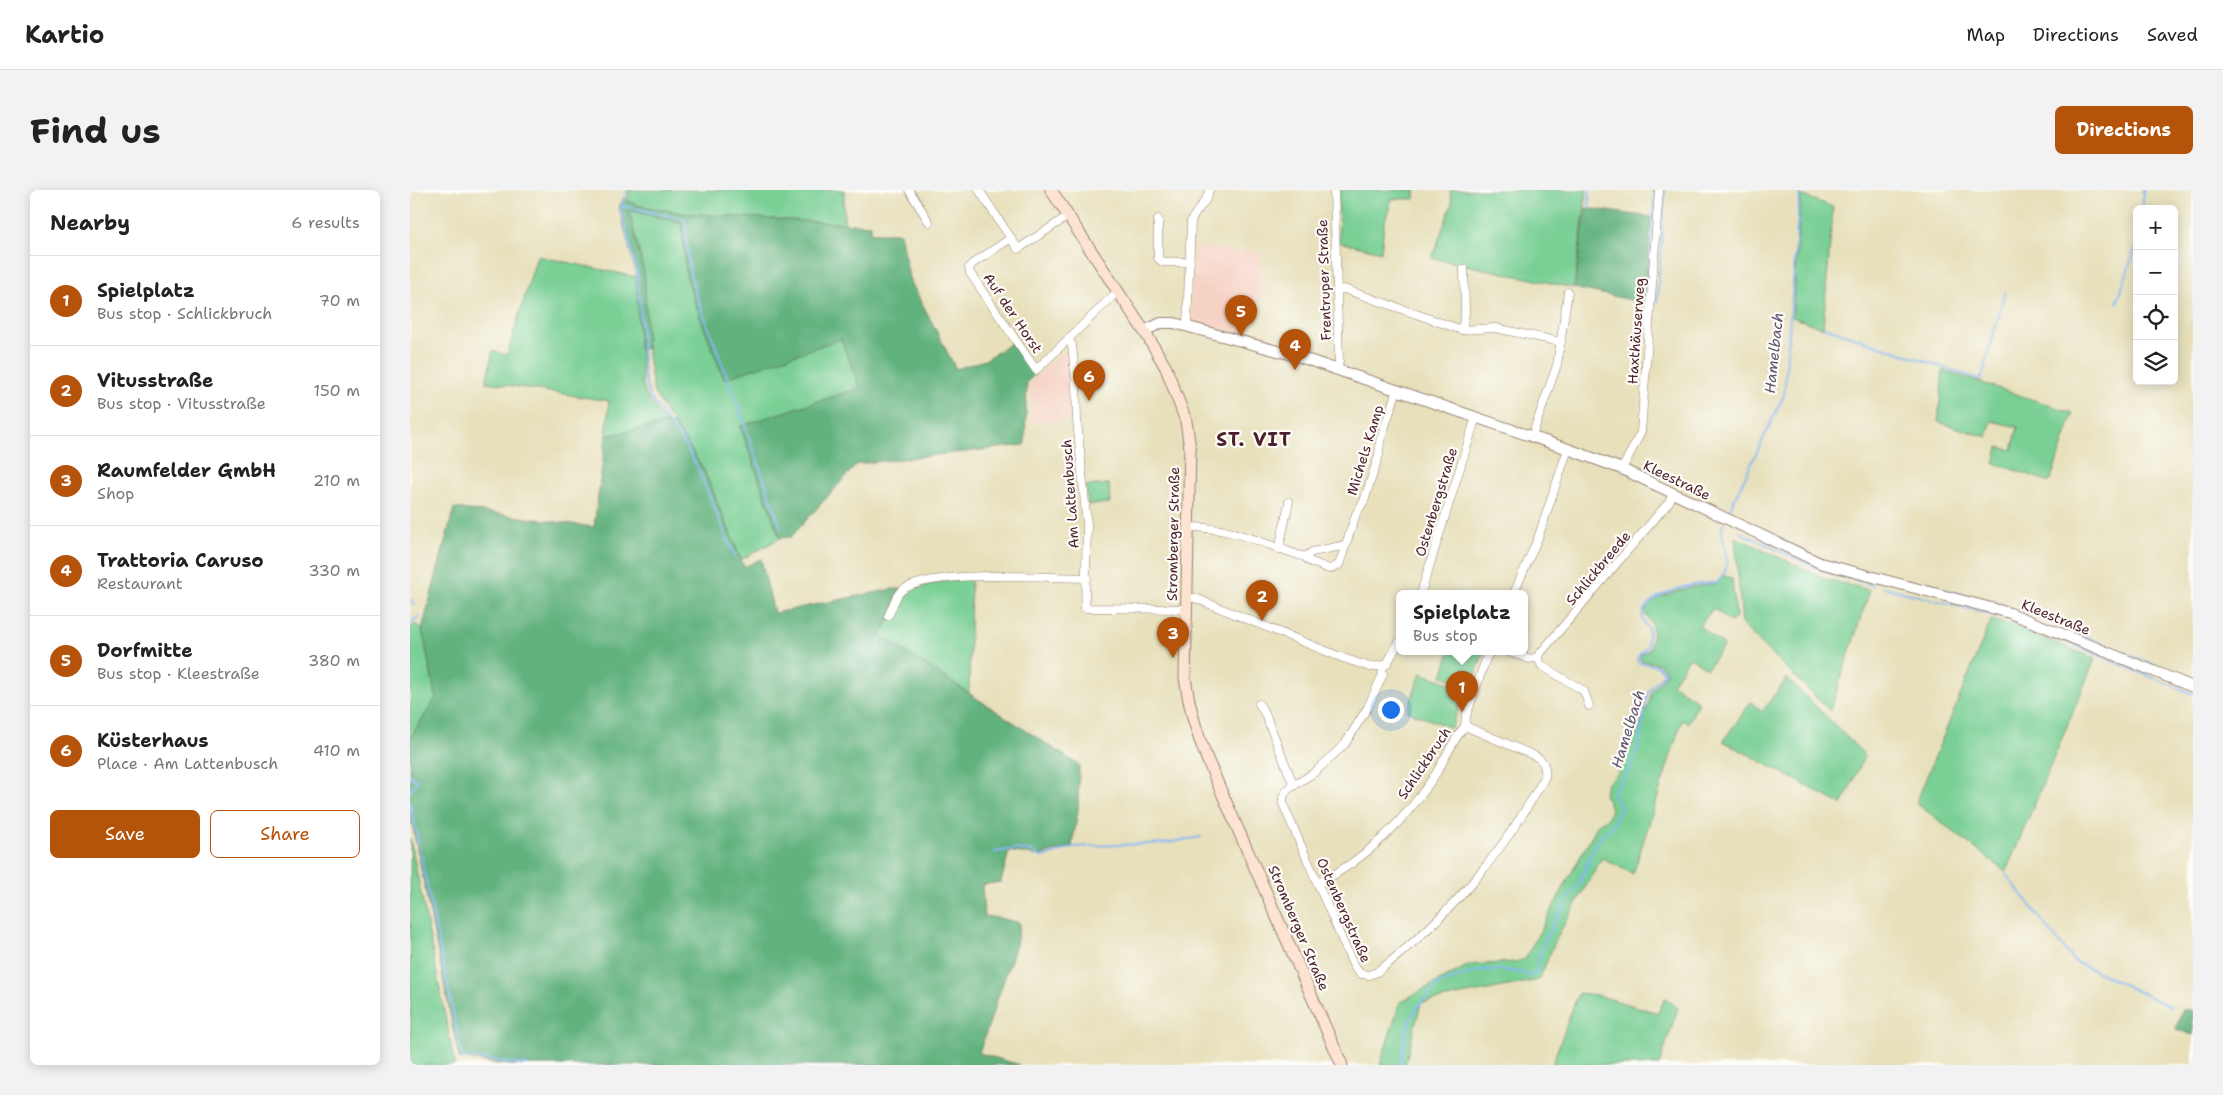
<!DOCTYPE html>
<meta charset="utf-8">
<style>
:root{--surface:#fff;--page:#f2f2f2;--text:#222;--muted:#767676;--line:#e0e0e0;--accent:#b45309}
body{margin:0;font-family:"Shantell Sans",sans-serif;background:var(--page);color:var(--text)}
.controls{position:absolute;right:15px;top:15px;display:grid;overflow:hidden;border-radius:8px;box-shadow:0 2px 12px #0003}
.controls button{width:45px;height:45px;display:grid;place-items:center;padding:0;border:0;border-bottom:1px solid var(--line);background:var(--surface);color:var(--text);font:25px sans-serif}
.you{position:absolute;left:980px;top:519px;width:18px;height:18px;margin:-12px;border:4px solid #fff;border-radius:50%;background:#1a73e8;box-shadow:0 0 0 8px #1a73e833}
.badge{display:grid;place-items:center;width:32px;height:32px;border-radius:50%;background:var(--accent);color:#fff;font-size:16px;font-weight:700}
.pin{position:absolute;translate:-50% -41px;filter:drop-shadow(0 1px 2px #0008)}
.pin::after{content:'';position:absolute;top:26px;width:18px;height:15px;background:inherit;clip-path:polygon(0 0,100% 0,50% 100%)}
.popup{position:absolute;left:986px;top:400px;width:132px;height:65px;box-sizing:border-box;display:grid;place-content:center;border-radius:8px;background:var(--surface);filter:drop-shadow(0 1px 4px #0005);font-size:16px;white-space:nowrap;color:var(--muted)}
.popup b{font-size:19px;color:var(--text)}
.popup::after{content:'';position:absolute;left:50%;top:100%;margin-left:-10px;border:10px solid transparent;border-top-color:var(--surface)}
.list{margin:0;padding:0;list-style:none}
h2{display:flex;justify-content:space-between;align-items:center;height:65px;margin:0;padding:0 20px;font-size:21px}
h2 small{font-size:16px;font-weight:400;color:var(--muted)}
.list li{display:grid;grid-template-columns:32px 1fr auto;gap:15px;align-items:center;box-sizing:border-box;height:90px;padding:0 20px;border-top:1px solid var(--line)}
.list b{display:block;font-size:19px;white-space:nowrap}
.list p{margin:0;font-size:16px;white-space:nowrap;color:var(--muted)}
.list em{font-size:16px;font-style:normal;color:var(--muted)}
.actions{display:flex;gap:10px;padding:15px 20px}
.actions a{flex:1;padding:11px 0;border:1px solid var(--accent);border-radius:8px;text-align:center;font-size:18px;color:var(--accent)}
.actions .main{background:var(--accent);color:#fff}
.icon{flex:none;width:28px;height:28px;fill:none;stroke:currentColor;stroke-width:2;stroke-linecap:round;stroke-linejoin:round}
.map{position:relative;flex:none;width:1783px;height:875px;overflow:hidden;border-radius:8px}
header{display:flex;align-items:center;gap:30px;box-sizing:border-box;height:70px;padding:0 25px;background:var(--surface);border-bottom:1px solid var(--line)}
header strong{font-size:24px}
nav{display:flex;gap:28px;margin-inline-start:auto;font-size:18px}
.intro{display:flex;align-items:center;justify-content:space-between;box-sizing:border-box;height:120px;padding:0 30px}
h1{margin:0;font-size:35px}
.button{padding:12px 22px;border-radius:8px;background:var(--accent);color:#fff;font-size:18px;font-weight:700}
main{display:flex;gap:30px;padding:0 30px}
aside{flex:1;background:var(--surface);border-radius:8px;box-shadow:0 2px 12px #0003}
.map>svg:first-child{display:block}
</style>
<header>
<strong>Kartio</strong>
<nav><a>Map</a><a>Directions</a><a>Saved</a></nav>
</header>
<div class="intro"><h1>Find us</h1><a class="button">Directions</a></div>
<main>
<aside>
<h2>Nearby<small>6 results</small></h2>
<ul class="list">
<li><span class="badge">1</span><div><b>Spielplatz</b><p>Bus stop · Schlickbruch</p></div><em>70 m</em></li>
<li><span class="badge">2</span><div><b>Vitusstraße</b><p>Bus stop · Vitusstraße</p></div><em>150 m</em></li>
<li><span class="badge">3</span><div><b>Raumfelder GmbH</b><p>Shop</p></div><em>210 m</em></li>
<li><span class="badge">4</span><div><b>Trattoria Caruso</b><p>Restaurant</p></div><em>330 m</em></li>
<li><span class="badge">5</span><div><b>Dorfmitte</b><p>Bus stop · Kleestraße</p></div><em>380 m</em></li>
<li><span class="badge">6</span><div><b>Küsterhaus</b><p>Place · Am Lattenbusch</p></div><em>410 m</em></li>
</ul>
<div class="actions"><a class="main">Save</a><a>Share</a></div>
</aside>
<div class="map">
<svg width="1783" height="875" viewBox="0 0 1783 875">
<rect width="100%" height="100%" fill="#fdfcf7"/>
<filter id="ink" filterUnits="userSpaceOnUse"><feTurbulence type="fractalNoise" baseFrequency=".02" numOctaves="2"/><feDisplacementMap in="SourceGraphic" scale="10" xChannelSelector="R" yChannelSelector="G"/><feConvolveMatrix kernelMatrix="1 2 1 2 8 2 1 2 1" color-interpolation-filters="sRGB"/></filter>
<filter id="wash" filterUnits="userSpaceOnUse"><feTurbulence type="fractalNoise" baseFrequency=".0096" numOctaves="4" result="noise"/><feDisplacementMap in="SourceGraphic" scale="20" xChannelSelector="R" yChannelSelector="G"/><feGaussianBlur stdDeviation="1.12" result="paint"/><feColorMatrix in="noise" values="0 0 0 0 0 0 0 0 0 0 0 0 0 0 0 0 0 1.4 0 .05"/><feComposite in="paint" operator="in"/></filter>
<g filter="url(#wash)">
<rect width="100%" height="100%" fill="#e7e0bb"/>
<g fill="#f6d2c4">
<path d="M784,55L828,61L851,62L849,107L840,146L781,131Z"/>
<path d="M658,157L660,160L663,194V224L660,228L623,233L620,192Z"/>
</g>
<g fill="#79cf94" stroke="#627760">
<path d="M219,0H434V34L271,23L226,15L217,10Z"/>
<path d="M928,0H1005V9H982L974,34L971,62L929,52Z"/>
<path d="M1040,0H1177L1164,98L1022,68L1042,13Z"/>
<path d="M1391,5L1423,17L1413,138L1382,127Z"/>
<path d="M219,20L272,33L276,84L431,149L450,198L331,236L370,348L331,370L294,280L244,203L237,159L235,87Z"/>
<path d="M127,66L227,87L232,192L236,206L256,233L196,246L199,211L76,192L83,161L97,165Z"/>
<path d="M1533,180L1663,223L1640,292L1584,273L1588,257L1602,260L1608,237L1581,231L1577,247L1528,232Z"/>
<path d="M699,294L700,313L678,315L676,296Z"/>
<path d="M1325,347L1416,389L1460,400L1420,521L1332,435Z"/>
<path d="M1314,386L1322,388L1326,428L1320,432L1304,418L1289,436L1314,455L1297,479L1280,467L1262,494L1289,512L1278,533L1272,530L1223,684L1192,668L1147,747L1129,790L1011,813L995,875H970L990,812L1059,775L1105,772L1115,769L1188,634L1198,628L1201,618L1194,604L1197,594L1208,583L1221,555L1238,516L1242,501L1257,483L1250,474L1231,471L1230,469L1231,465L1240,459C1241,452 1244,442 1242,435C1241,430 1235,427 1235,421C1237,405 1292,394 1306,394Z"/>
<path d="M543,389H561L559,503L471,446L492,403L500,399Z"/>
<path d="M1581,430L1602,435L1685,469L1596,682L1506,613Z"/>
<path d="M5,434L12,439L26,508L0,548V438Z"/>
<path d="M1040,461H1065L1073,463L1063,492L1051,488L1049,492L1032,486Z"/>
<path d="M1011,483L1056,499L1041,538L997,521Z"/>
<path d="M1377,488L1455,565L1432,615L1313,551L1341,512L1352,522Z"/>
<path d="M0,648L45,875H1Z"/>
<path d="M1168,803L1187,805L1248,823L1255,808L1268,818L1249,875H1142Z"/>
</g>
<g fill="#62b27e" stroke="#566854">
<path d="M213,9L226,15L271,23L461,35V43H490L499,88L546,179L575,170L603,152L625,184L617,192L615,255L447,274L381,347L370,348L330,236L450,198L431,149L314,189L283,108L276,84L272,33L219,20L235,87L237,159L229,158L227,87L209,17Z"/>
<path d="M1176,18L1241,27L1235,113L1164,98Z"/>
<path d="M263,232L294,280L334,377L351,369L364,423L482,399H500L492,403L471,446L669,575L668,620L662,656L629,666L599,661L591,692L572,695L574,726L594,729L610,733L606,755L569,863L610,875H100L49,868L0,623V548L26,508L12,439L44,318L184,337L196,246Z"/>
<path d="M1772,820H1783V845L1766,839Z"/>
</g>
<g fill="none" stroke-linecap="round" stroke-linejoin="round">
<g stroke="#85b7f2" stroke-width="2">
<path d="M216,0L211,19L228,88L234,186L239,206L277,257L288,279L326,369"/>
<path d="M1733,0V19"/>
<path d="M213,16L274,29L280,84L287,107L334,232L371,338"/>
<path d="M1179,17L1180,0"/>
<path d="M1237,109L1245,0"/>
<path d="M1707,113L1727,53"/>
<path d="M1247,114L1255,0"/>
<path d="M1414,137L1571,190L1595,103"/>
<path d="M1317,325L1374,205L1390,0"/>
<path d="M1325,326L1379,353"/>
<path d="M1329,342L1416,382L1463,395"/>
<path d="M1473,397L1592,427"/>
<path d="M1525,398L1591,414"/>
<path d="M0,409L5,416"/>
<path d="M1608,419L1783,491"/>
<path d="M1603,430L1783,504"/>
<path d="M0,434L10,425"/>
<path d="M0,585L7,591L0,602"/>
<path d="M0,613L52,867L117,875"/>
<path d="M585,662L604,659L620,661L631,667L638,666L662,657L756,653L791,647"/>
<path d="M1596,685L1664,771L1761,817"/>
<path d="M990,875L997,837L1005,820L1028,794L1072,780H1094L1122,785L1127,783L1130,761L1137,746L1156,712L1169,694L1183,660L1192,645L1202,637L1211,617L1204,605V599C1222,584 1230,554 1233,532C1235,522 1234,510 1239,501C1243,494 1250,489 1255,483L1248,476L1229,473L1227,470L1229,465L1237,457L1239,439C1210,409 1287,390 1307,393C1330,369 1305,352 1314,332"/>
</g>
</g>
</g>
<g filter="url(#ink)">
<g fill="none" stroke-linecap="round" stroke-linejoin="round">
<defs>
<g id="minor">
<path d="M499,0L519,32"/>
<path d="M569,0L608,59L658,26"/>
<path d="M924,0L929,172L927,180"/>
<path d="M748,29V68L752,72H780"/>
<path d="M601,48L562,74L559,78L560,83L626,180L708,101"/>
<path d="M927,100L934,99L1052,140L1085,138L1151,152"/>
<path d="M777,136L781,32C785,20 798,12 799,0"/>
<path d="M1052,140L1055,123L1054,79"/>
<path d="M658,149L662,155L666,194L667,230L677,335L675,418L776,419"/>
<path d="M1122,246L1147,175L1158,102"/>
<path d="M1212,279L1231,242L1249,0"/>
<path d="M778,337C823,337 853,354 895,367L899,371L919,379L929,375L946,324L954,311L969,265L970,251L987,200"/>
<path d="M869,359L879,312"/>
<path d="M895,367L902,362L936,355"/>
<path d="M1011,403L1066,227"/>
<path d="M1104,403L1128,348L1158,259"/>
<path d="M777,408H785L933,468L960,477L976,475L990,451"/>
<path d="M478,426C482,419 485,407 490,402C515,378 640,388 677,388"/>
<path d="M1096,461L1120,469L1127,467L1259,312L1263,303"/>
<path d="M1127,467L1132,476L1174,501L1179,516"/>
<path d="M972,477L973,484L958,517L935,554L905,582L877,600L873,607V614L944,777L951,784L959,785L967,782C1040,726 1090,667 1135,587C1136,576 1134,571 1125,566L1055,536"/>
<path d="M849,514L856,526L884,596"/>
<path d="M908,693C955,671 997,628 1025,585C1035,569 1043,550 1055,536L1056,526L1077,466L1082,461"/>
</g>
<path id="tertiary" d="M734,141L751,133H764L890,167L1158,259L1212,279L1410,373L1600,423L1783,497"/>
<path id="secondary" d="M641,0L738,147L756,178L776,231L780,258L775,488C779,517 786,542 797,569L932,875"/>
</defs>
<use href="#minor" stroke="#988073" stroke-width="9"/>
<use href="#tertiary" stroke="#988073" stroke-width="12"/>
<use href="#secondary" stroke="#988073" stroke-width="13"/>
<use href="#minor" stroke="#fff" stroke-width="8"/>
<use href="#tertiary" stroke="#fff" stroke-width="10"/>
<use href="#secondary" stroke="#fde3d1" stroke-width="11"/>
</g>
</g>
<g text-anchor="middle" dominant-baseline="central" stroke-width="4.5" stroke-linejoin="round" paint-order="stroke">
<g font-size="14" fill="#4a1f2b" stroke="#fdfcf7">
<text transform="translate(914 90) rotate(-92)">Frentruper Straße</text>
<text transform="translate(603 123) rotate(56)">Auf der Horst</text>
<text transform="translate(1226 141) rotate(-86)">Haxthäuserweg</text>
<text transform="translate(955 260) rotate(-73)">Michels Kamp</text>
<text transform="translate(1267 290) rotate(26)">Kleestraße</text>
<text transform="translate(660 304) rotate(-94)">Am Lattenbusch</text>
<text transform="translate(1026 312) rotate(-73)">Ostenbergstraße</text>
<text transform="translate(763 344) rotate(-89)">Stromberger Straße</text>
<text transform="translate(1188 378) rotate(-50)">Schlickbreede</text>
<text transform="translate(1646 427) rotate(22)">Kleestraße</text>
<text transform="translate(1014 573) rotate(-56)">Schlickbruch</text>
<text transform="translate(934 720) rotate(66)">Ostenbergstraße</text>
<text transform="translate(889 738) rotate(67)">Stromberger Straße</text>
</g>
<g font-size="15" font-style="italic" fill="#5f5471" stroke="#fdfcf7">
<text transform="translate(1364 163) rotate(-84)">Hamelbach</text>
<text transform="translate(1218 539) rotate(-73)">Hamelbach</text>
</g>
<g font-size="19" font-weight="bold" letter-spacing="1" fill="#4a1f2b" stroke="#fdfcf7">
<text x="844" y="249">ST. VIT</text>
</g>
</g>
</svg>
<div class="controls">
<button>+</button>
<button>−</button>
<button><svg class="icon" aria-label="locate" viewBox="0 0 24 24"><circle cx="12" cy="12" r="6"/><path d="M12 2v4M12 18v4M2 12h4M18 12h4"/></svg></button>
<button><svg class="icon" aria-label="layers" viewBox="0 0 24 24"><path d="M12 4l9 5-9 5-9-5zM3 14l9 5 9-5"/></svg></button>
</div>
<div class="you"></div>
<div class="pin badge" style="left:1052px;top:522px">1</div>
<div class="popup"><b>Spielplatz</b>Bus stop</div>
<div class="pin badge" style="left:852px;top:431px">2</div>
<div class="pin badge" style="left:763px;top:468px">3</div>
<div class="pin badge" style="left:885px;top:180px">4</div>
<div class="pin badge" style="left:831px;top:146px">5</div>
<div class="pin badge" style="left:679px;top:211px">6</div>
</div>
</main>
